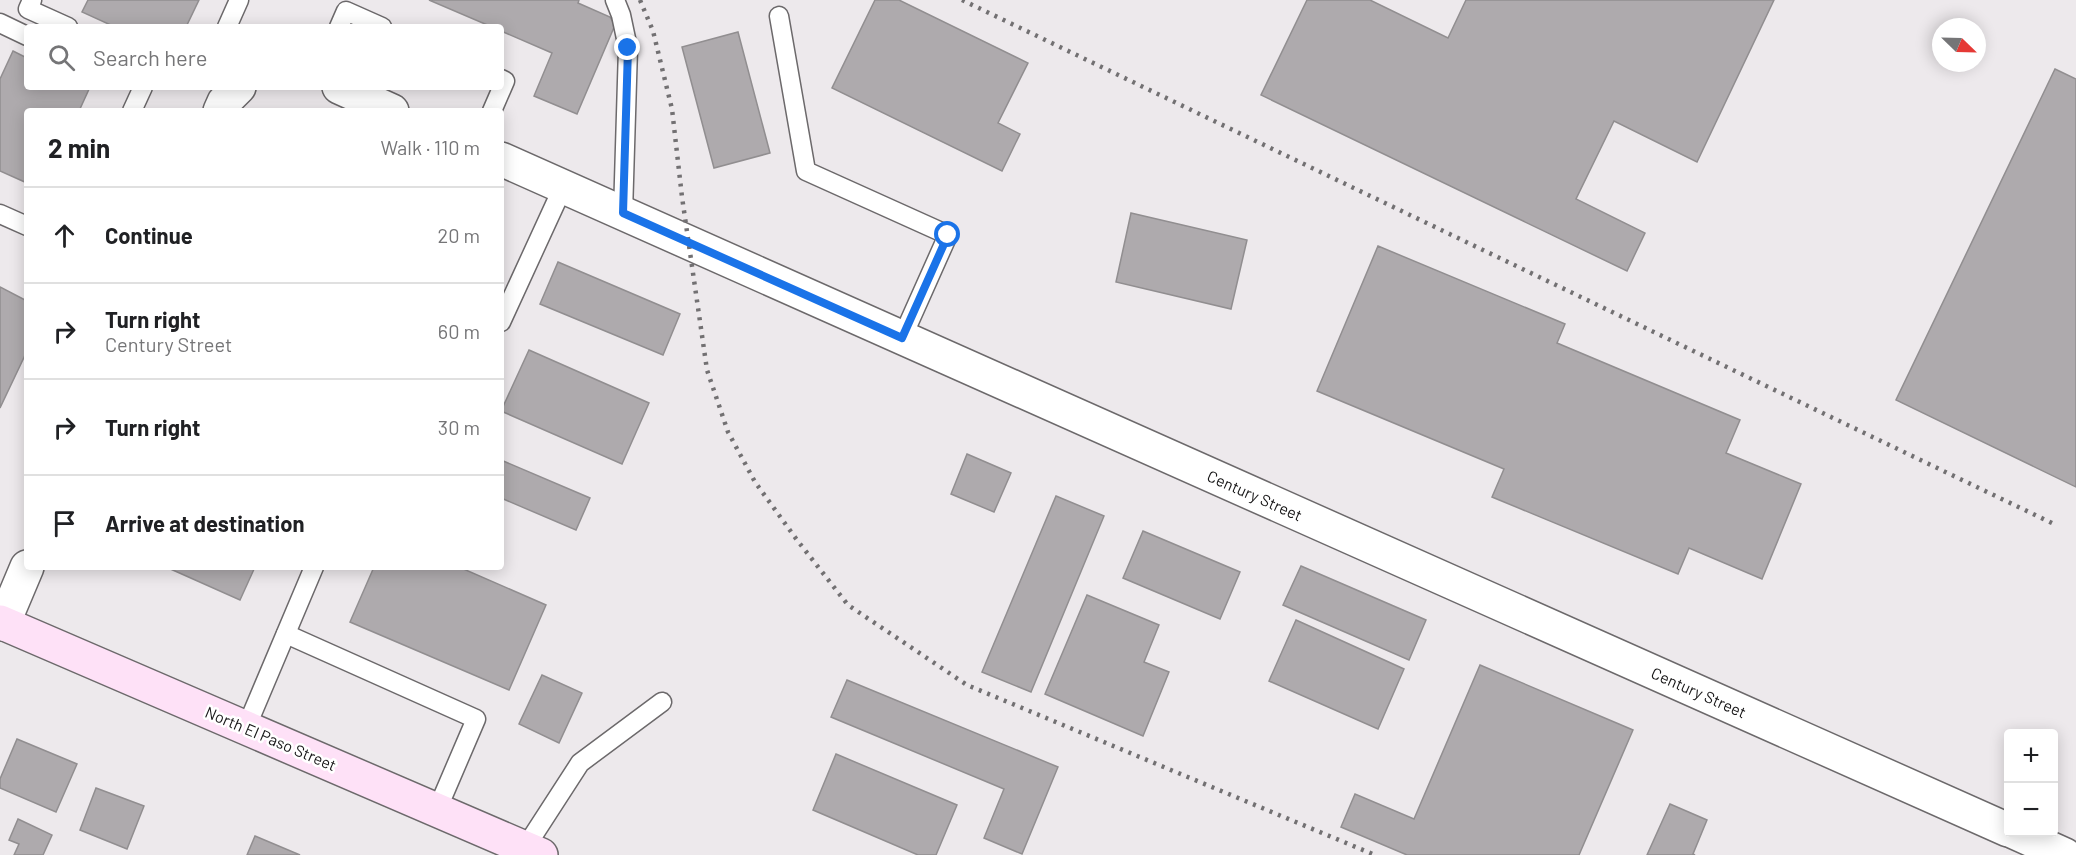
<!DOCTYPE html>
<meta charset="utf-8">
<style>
:root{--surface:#fff;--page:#f6f6f6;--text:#202124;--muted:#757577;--line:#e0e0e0}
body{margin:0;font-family:Barlow,sans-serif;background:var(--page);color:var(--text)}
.controls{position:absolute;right:18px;bottom:18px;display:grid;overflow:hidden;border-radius:6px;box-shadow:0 3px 15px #0003}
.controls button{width:54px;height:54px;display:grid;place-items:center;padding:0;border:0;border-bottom:2px solid var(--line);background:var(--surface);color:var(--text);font:30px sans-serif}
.compass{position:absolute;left:1932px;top:18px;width:54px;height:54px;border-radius:50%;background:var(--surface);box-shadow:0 3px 15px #0003;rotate:113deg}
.stop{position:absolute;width:18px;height:18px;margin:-14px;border:4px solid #1a73e8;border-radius:50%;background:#fff}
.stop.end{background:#1a73e8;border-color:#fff;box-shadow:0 2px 6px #0008}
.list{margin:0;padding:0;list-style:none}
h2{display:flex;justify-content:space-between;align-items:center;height:78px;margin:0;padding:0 24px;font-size:26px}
h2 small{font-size:20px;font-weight:400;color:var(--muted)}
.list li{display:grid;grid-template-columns:39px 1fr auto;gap:18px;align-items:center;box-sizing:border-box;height:96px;padding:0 24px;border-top:2px solid var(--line)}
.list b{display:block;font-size:22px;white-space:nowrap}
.list p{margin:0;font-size:20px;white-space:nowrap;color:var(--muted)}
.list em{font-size:20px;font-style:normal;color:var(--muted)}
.icon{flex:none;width:33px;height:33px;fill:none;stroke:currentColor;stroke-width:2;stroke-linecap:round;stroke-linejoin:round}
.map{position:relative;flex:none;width:2076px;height:855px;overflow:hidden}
.search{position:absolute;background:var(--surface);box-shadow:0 3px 15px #0003;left:24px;top:24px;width:480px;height:66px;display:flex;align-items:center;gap:15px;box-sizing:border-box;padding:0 21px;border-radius:6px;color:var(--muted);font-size:22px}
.panel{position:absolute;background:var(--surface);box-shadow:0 3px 15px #0003;left:24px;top:108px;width:480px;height:462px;border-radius:6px}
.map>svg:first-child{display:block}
</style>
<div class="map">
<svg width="2076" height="855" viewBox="0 0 2076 855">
<rect width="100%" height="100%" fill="#ede9ec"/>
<g fill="#aeaaad" stroke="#918e90" stroke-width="1.5">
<path d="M88,0H199L186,27H115L82,12Z"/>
<path d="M429,0H579L578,3L610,17L615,25L577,114L534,96L552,53L501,31V27H492Z"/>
<path d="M875,0H899L1028,63L998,123L1020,134L1002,171L832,88Z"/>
<path d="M1307,0H1370L1448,38L1466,0H1774L1697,162L1614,121L1576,199L1645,233L1627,271L1261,95Z"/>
<path d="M738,32L770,153L714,168L682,47Z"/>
<path d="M13,51L27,58V87H90L79,111H27V183L0,171V79Z"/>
<path d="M2055,69L2076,79V487L1896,400Z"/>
<path d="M1131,213L1247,240L1231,309L1116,282Z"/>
<path d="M1378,246L1565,324L1557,343L1740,420L1726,453L1801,484L1762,579L1689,548L1678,574L1492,497L1504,469L1317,391Z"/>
<path d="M558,262L680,314L663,355L540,304Z"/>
<path d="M0,287L27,301V351L0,408Z"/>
<path d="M529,350L649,403L622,464L501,411Z"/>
<path d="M967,454L1011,473L994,512L951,494Z"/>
<path d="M501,460L590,498L576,530L501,498Z"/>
<path d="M1056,496L1104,516L1031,692L982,672Z"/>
<path d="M1143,531L1240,572L1220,619L1123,578Z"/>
<path d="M1301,566L1426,620L1409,660L1283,605Z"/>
<path d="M166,567H255L240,600Z"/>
<path d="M374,567H459L546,605L509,690L350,622Z"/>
<path d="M1087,595L1159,625L1144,662L1169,672L1143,736L1045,694Z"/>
<path d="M1296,620L1404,669L1378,729L1269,681Z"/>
<path d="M1480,665L1633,730L1579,855H1407L1341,827L1355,794L1414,819Z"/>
<path d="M542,675L582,693L559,743L519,724Z"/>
<path d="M847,680L1058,767L1022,854L984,838L1004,789L831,717Z"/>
<path d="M17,739L77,764L56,812L0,788V779Z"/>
<path d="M836,754L957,805L936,855H918L813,810Z"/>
<path d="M96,788L144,806L127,849L80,830Z"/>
<path d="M1670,804L1707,820L1693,854L1695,855H1647Z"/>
<path d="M18,819L52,835L43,855H14L19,844L9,840Z"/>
<path d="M255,836L300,855H247Z"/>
</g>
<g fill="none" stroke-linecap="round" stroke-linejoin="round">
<defs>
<g id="lane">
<path d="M32,0L28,9L68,27"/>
<path d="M615,0L621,15L628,48L623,213"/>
<path d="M779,16L806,171L948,235L902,338"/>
<path d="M0,23L27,36"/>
<path d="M227,27L239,0"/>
<path d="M339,27L346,11L382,27"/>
<path d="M132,111L143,87"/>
<path d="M492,111L505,81L501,79"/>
<path d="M0,214L27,226"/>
<path d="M501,322L563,187"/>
<path d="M286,634L476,719L437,810"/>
<path d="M246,728L314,567"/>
<path d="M525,848L580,763L662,702"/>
</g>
<g id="street">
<path d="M339,87L392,111"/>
<path d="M220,111L224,102L239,87"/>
<path d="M501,159L2008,830"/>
<path d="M3,624L27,567"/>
<path d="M2014,832L2065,855"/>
</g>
<path id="secondary" d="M0,622L541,855"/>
</defs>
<use href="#lane" stroke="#6c696b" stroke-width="21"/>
<use href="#street" stroke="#6c696b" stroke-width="36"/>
<use href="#secondary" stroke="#6c696b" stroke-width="36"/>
<use href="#lane" stroke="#fff" stroke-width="18"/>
<use href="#street" stroke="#fff" stroke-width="33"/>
<use href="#secondary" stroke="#fee1f7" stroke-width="33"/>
<g stroke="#727072" stroke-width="4.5" stroke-dasharray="3 6" stroke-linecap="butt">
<path d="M640,0L653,31L672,109L682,197L707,370L728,432L755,482L797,540L848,605L967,685L1375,855"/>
<path d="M962,0L2056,525"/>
</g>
</g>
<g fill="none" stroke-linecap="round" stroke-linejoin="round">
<path stroke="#1a73e8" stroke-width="8" d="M628,48L623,213L902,338L948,235"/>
</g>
<g text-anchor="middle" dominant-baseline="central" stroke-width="5" stroke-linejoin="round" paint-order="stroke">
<g font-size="16" fill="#151415" stroke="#fff">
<text transform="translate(1255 495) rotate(24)">Century Street</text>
<text transform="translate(1699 692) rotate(24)">Century Street</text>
<text transform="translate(271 738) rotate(23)">North El Paso Street</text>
</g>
</g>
</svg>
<div class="controls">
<button>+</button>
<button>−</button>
</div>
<svg class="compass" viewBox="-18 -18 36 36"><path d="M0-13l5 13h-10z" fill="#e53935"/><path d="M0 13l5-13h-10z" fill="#757577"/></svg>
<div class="stop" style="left:948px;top:235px"></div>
<div class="stop end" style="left:628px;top:48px"></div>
<div class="search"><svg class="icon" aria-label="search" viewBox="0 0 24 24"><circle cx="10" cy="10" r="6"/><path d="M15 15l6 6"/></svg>Search here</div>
<section class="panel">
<h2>2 min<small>Walk · 110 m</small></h2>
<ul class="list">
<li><svg class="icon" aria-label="ahead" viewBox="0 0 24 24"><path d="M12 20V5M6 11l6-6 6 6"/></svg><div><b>Continue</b></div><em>20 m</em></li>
<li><svg class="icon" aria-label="right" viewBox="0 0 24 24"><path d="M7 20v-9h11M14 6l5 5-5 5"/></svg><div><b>Turn right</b><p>Century Street</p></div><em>60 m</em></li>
<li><svg class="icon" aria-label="right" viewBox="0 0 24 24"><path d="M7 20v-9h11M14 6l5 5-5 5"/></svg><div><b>Turn right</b></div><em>30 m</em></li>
<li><svg class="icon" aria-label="arrive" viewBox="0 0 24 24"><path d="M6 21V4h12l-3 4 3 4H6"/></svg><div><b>Arrive at destination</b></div></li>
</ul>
</section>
</div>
